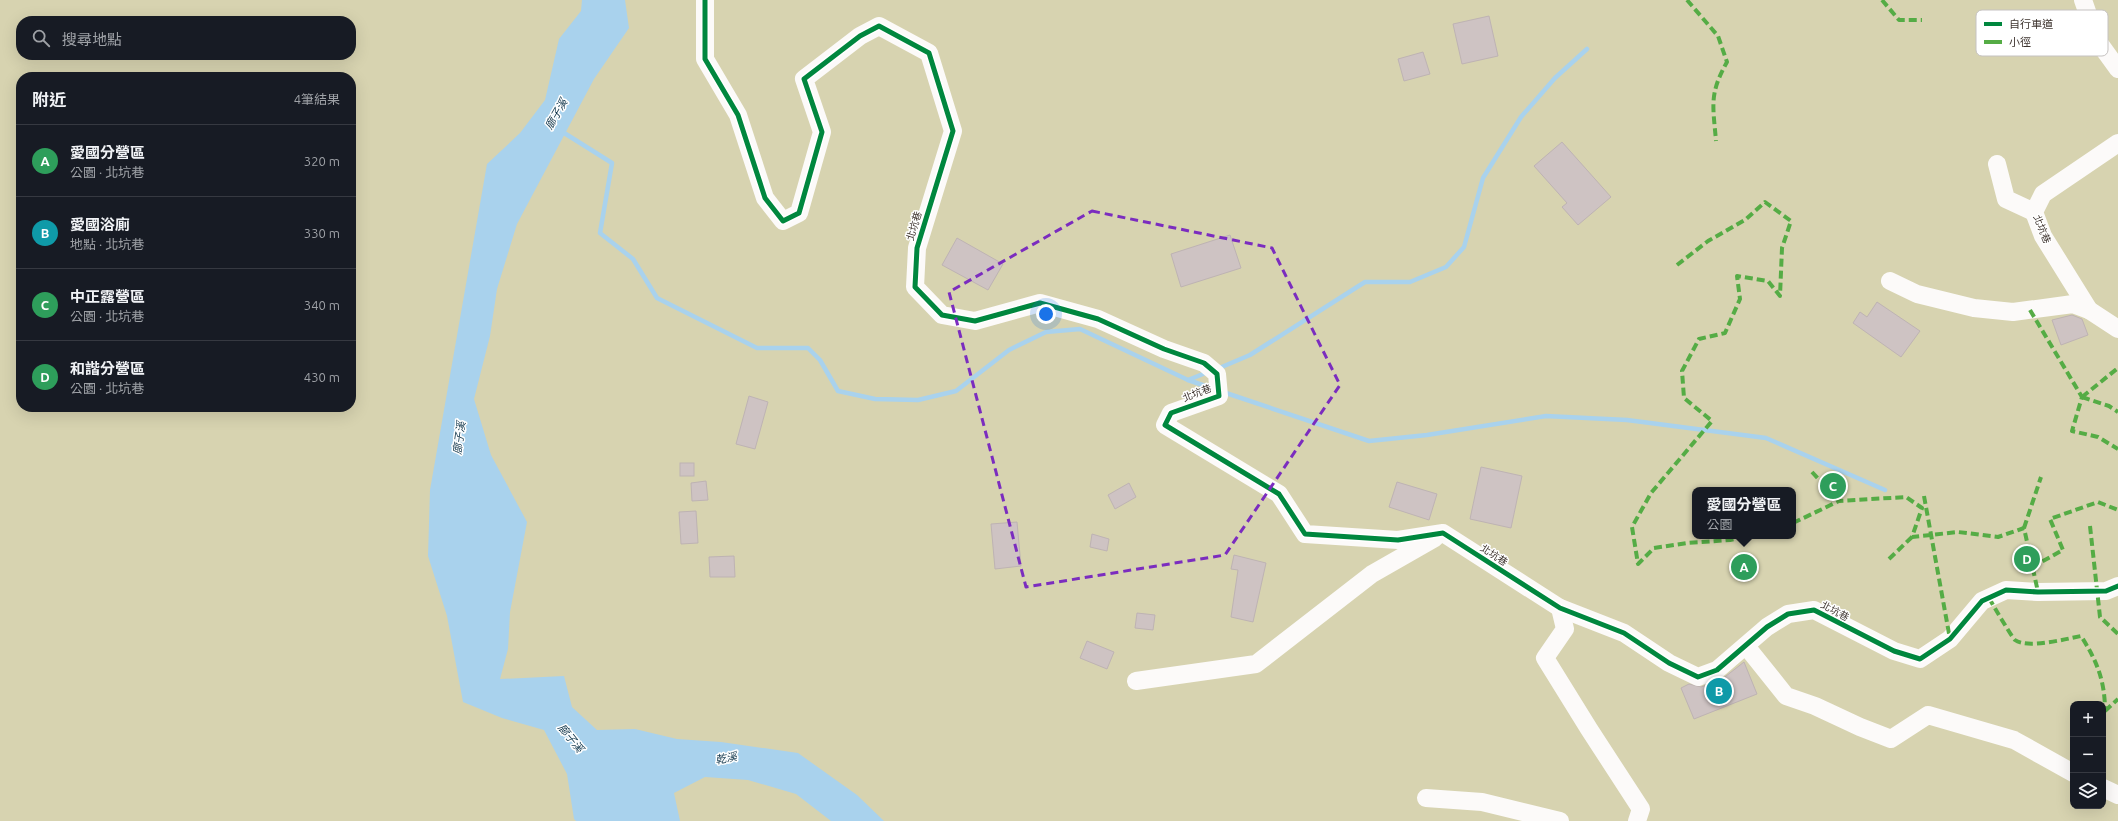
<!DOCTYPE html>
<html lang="zh-TW">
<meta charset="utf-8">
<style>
:root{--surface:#171b24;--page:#20242c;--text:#f1f3f6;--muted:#9ea1a6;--line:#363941;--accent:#db2777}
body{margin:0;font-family:Ubuntu,"Noto Sans TC",sans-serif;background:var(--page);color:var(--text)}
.controls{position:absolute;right:12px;bottom:12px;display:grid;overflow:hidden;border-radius:8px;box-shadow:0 4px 16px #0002}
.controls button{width:36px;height:36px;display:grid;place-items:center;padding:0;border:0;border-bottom:1px solid var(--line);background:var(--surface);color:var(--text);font:20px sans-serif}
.you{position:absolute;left:1046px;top:314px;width:14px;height:14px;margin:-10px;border:3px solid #fff;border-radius:50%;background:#1a73e8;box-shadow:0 0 0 6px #1a73e833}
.badge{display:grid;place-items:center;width:26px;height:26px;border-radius:50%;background:var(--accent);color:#fff;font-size:13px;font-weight:700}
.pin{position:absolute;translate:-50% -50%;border:2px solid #fff;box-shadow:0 1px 4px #0006}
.popup{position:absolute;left:1692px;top:487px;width:104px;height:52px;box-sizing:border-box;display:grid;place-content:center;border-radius:8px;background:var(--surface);filter:drop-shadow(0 1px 3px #0005);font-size:13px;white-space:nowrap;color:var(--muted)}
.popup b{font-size:15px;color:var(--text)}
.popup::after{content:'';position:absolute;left:50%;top:100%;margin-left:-8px;border:8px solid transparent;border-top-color:var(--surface)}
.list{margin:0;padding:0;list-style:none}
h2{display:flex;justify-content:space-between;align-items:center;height:52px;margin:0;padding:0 16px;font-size:17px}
h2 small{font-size:13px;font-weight:400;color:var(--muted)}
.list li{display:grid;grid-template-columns:26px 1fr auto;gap:12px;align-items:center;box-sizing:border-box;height:72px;padding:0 16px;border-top:1px solid var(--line)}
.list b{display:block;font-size:15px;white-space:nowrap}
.list p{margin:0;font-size:13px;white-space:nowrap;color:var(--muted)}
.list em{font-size:13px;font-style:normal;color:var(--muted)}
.icon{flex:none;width:22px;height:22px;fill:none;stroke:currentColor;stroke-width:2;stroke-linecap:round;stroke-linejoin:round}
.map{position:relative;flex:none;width:2118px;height:821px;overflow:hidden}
.search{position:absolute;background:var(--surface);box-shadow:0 4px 16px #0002;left:16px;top:16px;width:340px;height:44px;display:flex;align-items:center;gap:10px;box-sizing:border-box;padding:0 14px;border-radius:16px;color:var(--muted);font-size:15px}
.panel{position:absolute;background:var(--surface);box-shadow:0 4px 16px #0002;left:16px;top:72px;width:340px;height:340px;border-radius:16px}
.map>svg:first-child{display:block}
</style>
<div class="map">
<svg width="2118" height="821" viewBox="0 0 2118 821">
<rect width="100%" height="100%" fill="#eee0d8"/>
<path fill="#d7d3b0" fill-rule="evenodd" d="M0,0H2118V821H0ZM21,21H351V55H21ZM21,77H351V407H21ZM1695,490H1793V536H1695ZM2073,704H2103V806H2073Z"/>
<path fill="#a9d2ed" d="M582,0H625L629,28L594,79L517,224L497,289L490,336L474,399L491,455L527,522L510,612L508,649L500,679L564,676L572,707L597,730L635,729L677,739L721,742L798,753L857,795L884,821H831L796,794L748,780L705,777L674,793L680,821H576L574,819L567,774L544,730L502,718L463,702L447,616L428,556L430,490L487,164L520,133L545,100L559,39L581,11Z"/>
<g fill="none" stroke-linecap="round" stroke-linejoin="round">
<g stroke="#a9d2ed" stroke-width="4.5">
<path d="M561,131L612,163L600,233L633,259L657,298L757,348H808L820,360L838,391L875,399L918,400L956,391L1009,350L1046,332L1080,329L1188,380L1214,389"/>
<path d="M1217,369L1250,355L1365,282H1410L1446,267L1464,247L1483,178L1521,117L1555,78L1587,49"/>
<path d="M1188,380L1208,372"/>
<path d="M1223,392L1369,441L1427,435L1546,416L1627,420L1766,438L1885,490"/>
</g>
</g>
<g fill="#cec3c3" stroke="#beb3b3">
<path d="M1489,16L1498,56L1462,64L1453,24Z"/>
<path d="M1423,52L1430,74L1404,81L1398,59Z"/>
<path d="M1562,142L1611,197L1578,225L1562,207L1567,203L1534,166Z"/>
<path d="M1230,235L1241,268L1181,287L1171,254Z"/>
<path d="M957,238L1003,264L988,290L942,265Z"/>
<path d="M1877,302L1920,331L1901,357L1853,323L1860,312L1867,317Z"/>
<path d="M2072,315L2082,319L2088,335L2061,345L2052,320Z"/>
<path d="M749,396L768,402L755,449L736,444Z"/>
<rect x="680" y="463" width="14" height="13"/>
<path d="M1481,467L1522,476L1511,528L1470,519Z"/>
<path d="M706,481L708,500L692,501L691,483Z"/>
<path d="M1397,482L1437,494L1429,520L1389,507Z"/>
<path d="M1129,483L1136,497L1115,509L1108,495Z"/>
<path d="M696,511L698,543L681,544L679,512Z"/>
<path d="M1017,522L1021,566L995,569L991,524Z"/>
<path d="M1092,534L1109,539L1107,551L1090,547Z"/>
<path d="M1234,555L1266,563L1253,622L1231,617L1238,570L1231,569Z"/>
<path d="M734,556L735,577H710L709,557Z"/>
<path d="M1137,613L1155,615L1153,630L1135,628Z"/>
<path d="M1087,641L1114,652L1107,669L1080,658Z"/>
<path d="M1744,662L1757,694L1694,719L1681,688L1689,684L1701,687L1721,680Z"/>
</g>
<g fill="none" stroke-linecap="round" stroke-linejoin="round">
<g stroke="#fcfaf9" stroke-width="18">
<path d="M705,0V59L738,115L765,198L783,221L799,213L822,132L804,79L860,36L879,26L929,53L953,131L917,248L915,287L942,315L975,321L1040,303L1098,319L1164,349L1204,363L1217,374L1219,396L1171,413L1165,425L1279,494L1305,534L1398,540L1443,533L1560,608L1624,633L1669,663L1698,677L1717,670L1767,627L1788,614L1814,610L1894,651L1920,659L1950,639L1982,601L2006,590L2038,592L2106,591L2118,586"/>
<path d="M2083,0L2097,40L2118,69"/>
<path d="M2118,143L2043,194L2034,212L2043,236L2089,310L2118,329"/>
<path d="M1997,164L2006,199L2034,212"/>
<path d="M1890,281L1917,294L1974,308L2013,312L2073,304L2089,310"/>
<path d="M1560,608L1565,629L1545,658L1589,729L1641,809L1637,821"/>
<path d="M1746,646L1786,696L1815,706L1860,727L1891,739L1928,715L2014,740L2073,773"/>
<path d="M1136,681L1256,664L1372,574L1435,538"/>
<path d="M2103,788L2118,795"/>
<path d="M1426,798L1482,802L1560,821"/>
</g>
<g stroke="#55ac45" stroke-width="4" stroke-dasharray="8 4" stroke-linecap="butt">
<path d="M1687,0L1718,36L1727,62C1709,94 1713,105 1716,141"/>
<path d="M1882,0L1899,20H1922"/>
<path d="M1677,265L1708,241L1745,220L1765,202L1791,221L1782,248L1780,296L1768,281L1737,276L1740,299L1725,333L1699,339L1682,371L1684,398L1712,421L1651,493L1632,527L1638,564L1654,548L1687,543L1730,540L1747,536"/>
<path d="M2030,310L2082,397L2072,431L2098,437L2118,449"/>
<path d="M2082,397L2118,368"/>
<path d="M2082,397L2109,406L2118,412"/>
<path d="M1812,472L1839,501L1906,497L1922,508L1912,537L1958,532L1998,537L2024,528L2038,592"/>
<path d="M1924,496L1950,639"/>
<path d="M1793,523L1839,501"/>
<path d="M2090,526L2100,617L2118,634"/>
<path d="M2024,528L2041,477"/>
<path d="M1889,559L1912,537"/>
<path d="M2032,567L2063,550L2050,519L2098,502L2118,510"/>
<path d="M1989,598C1993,605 2011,636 2015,640C2027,649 2066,639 2081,636C2097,661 2105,681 2105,711"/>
<path d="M2105,711L2118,699"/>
</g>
<defs>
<path id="cycleway" d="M705,0V59L738,115L765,198L783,221L799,213L822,132L804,79L860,36L879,26L929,53L953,131L917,248L915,287L942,315L975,321L1040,303L1098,319L1164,349L1204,363L1217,374L1219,396L1171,413L1165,425L1279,494L1305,534L1398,540L1443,533L1560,608L1624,633L1669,663L1698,677L1717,670L1767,627L1788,614L1814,610L1894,651L1920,659L1950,639L1982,601L2006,590L2038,592L2106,591L2118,586"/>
</defs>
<use href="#cycleway" stroke="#fff" stroke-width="8"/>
<use href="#cycleway" stroke="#00873e" stroke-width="5"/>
</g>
<path fill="none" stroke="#7b2cbf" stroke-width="3" stroke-dasharray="8 5" stroke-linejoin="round" d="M1092,211L1272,248L1340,385L1225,555L1026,587L949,292Z"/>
<g text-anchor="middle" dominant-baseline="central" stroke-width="3" stroke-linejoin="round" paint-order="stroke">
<g font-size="10" fill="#3e342f" stroke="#fff">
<text transform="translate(914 226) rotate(-73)">北坑巷</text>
<text transform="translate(2042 229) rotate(68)">北坑巷</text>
<text transform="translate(1197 393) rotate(-21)">北坑巷</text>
<text transform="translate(1494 555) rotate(33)">北坑巷</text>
<text transform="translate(1835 611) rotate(28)">北坑巷</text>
</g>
<g font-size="11" font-style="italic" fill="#11364b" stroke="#fff">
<text transform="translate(556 114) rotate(-60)">廍子溪</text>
<text transform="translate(459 438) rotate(-82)">廍子溪</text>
<text transform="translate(571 738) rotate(51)">廍子溪</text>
<text transform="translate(726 758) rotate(-11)">乾溪</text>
</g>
</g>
<rect x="1976" y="10" width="132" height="46" rx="6" fill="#fff" stroke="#c5c2c1" stroke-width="1"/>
<rect x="1984" y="22" width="18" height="4" fill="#00873e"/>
<rect x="1984" y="40" width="18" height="4" fill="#55ac45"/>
<g font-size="11" fill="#3e342f">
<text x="2009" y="28">自行車道</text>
<text x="2009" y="46">小徑</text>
</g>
</svg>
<div class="controls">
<button>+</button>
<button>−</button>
<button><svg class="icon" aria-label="layers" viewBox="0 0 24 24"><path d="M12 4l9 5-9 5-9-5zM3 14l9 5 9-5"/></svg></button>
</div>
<div class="you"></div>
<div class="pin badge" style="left:1744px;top:567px;background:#2e9e5b">A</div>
<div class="popup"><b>愛國分營區</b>公園</div>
<div class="pin badge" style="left:1719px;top:691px;background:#0f9aa8">B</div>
<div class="pin badge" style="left:1833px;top:486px;background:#2e9e5b">C</div>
<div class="pin badge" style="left:2027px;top:559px;background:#2e9e5b">D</div>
<div class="search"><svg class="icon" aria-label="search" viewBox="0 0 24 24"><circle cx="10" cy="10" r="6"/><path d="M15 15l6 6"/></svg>搜尋地點</div>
<section class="panel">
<h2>附近<small>4筆結果</small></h2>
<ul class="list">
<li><span class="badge" style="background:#2e9e5b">A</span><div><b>愛國分營區</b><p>公園 · 北坑巷</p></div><em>320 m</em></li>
<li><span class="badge" style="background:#0f9aa8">B</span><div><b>愛國浴廁</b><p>地點 · 北坑巷</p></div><em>330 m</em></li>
<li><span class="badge" style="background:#2e9e5b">C</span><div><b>中正露營區</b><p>公園 · 北坑巷</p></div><em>340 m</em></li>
<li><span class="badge" style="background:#2e9e5b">D</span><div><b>和諧分營區</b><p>公園 · 北坑巷</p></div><em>430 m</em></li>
</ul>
</section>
</div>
